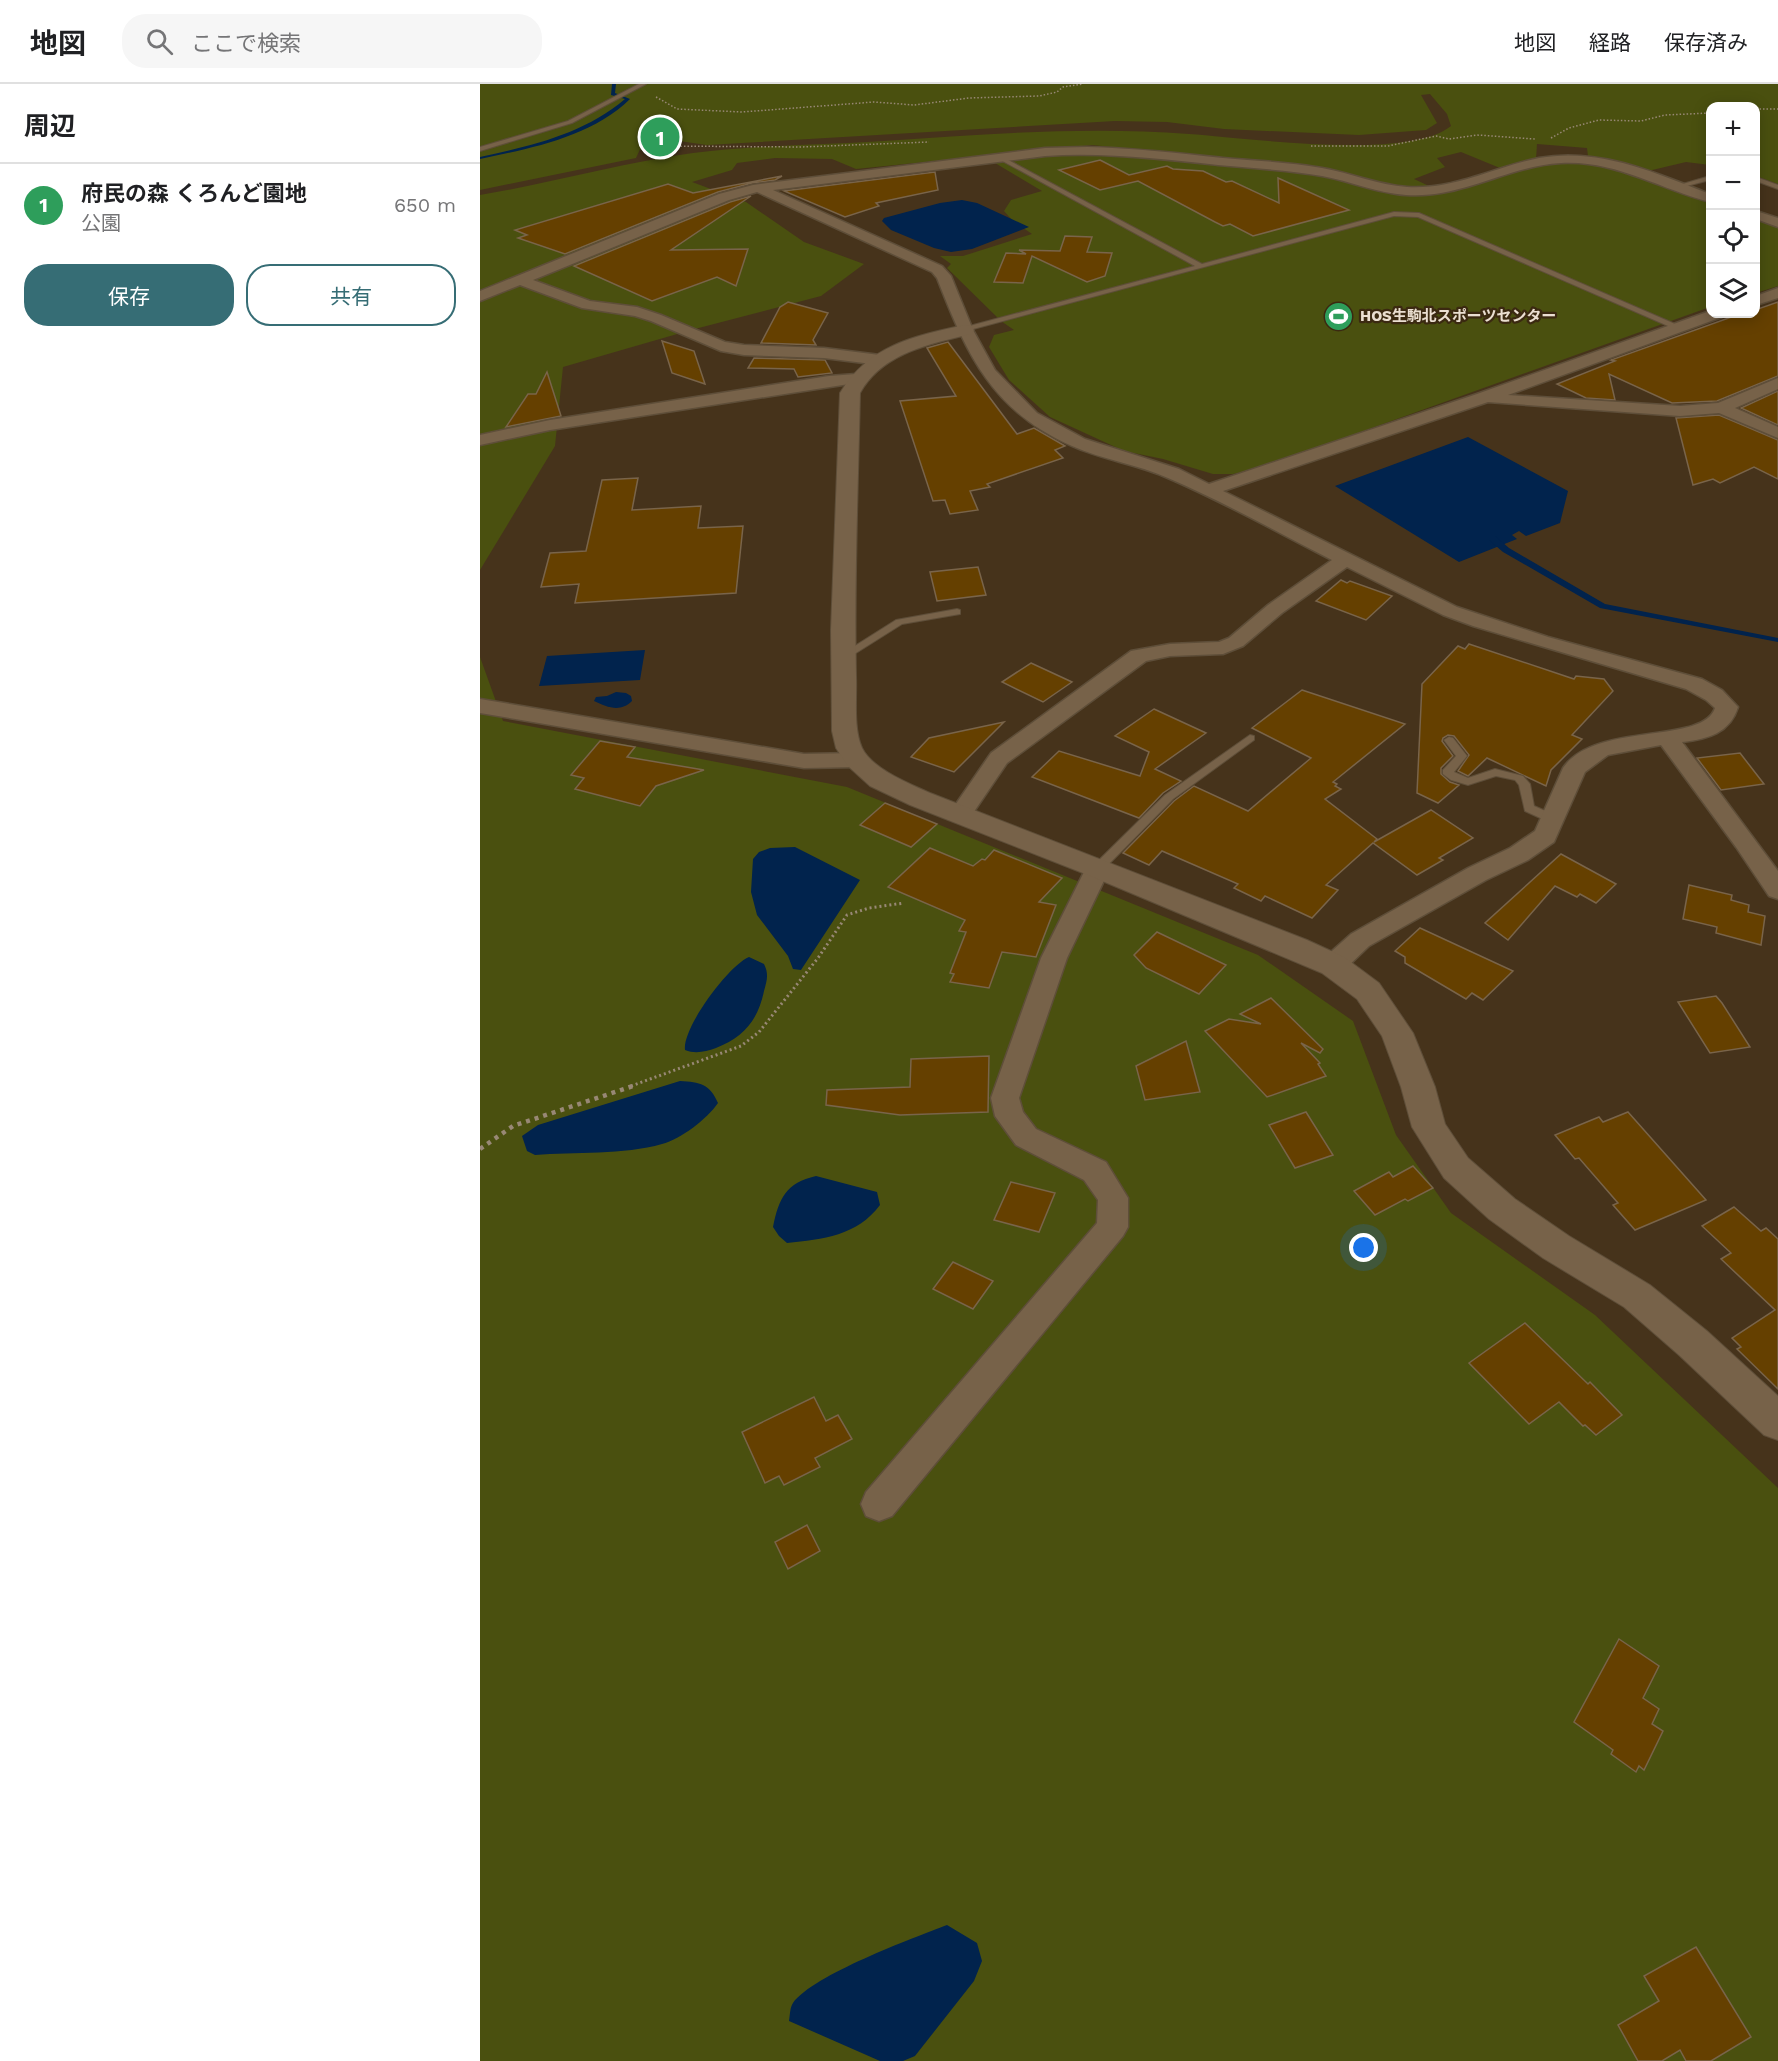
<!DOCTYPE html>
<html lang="ja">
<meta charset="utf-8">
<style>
:root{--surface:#fff;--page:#f6f6f6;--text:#202124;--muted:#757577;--line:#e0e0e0;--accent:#366d75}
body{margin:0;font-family:"Work Sans","Noto Sans JP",sans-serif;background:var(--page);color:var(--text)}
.controls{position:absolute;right:18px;top:18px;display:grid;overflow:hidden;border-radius:12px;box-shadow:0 3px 15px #0003}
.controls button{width:54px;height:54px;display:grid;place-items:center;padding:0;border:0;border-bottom:2px solid var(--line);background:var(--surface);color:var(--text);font:30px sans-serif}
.you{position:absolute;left:884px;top:1164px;width:21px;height:21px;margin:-15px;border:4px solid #fff;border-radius:50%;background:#1a73e8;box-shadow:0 0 0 9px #1a73e833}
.badge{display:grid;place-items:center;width:39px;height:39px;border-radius:50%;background:var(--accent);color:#fff;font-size:20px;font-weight:700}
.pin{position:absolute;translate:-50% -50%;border:3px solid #fff;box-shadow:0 2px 6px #0006}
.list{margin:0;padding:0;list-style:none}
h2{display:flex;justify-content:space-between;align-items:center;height:78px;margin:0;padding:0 24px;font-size:26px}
h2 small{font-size:20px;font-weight:400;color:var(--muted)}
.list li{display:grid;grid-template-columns:39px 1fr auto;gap:18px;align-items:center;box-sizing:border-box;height:84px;padding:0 24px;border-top:2px solid var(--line)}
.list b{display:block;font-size:22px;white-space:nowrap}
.list p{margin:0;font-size:20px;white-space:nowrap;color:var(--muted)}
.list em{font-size:20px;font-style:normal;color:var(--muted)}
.actions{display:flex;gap:12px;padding:18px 24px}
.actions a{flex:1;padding:14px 0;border:2px solid var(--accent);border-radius:24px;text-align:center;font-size:21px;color:var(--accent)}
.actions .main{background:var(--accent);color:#fff}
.icon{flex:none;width:33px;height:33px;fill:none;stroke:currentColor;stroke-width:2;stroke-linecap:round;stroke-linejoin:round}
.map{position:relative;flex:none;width:1298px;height:1977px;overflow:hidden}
header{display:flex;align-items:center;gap:36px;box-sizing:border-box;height:84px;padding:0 30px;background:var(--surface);border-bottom:2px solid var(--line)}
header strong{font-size:28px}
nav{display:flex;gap:33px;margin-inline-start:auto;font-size:21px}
.search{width:420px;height:54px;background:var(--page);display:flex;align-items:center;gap:15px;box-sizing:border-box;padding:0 21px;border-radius:24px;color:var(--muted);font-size:22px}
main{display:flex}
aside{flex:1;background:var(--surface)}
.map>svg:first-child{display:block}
</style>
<header>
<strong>地図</strong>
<div class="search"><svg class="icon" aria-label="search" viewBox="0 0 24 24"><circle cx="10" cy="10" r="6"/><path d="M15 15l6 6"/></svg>ここで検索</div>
<nav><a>地図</a><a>経路</a><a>保存済み</a></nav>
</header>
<main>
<aside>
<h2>周辺<small></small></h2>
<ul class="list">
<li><span class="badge" style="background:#2e9e5b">1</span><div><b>府民の森 くろんど園地</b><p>公園</p></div><em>650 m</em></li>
</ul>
<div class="actions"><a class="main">保存</a><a>共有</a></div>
</aside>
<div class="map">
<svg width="1298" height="1977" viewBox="0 0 1298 1977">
<rect width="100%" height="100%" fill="#46331b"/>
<g fill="#4a500f">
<path d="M0,0H1298V100L1276,92V22H1230V81L1206,78L1168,87L1108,72L1107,64L1057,60L1056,75L1020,84L981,68L957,74L965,83L934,95L949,102L933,104L822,83L612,61L376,85L352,75L295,74L257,79L252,86L212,98L266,118L324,158L384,180L341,212L211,246L83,283L75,362L0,486V111C71,99 141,79 213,69C276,61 341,61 404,57C506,50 607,42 709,50C768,54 928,77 971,42L967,30L950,10L941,11L957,39L946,46L879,51L744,45L687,38L635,37L227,61L192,56L163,59L156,74L0,106Z"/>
<path d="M583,69H638L831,90L904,107L950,110L1060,82L1074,79L1106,80L1143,85L1230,118V223L780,384L753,390H733L683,375L644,367L570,333L529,296L509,263L514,251L534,246L521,237L467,184L471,180L460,172H483L552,150L533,137L524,127L531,116L562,107L515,79Z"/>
<path d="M1276,135L1298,143V202L1276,209Z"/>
<path d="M0,573L23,637L367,703L778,871L873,937L916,1051L971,1129L1115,1231L1298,1404V1977H0Z"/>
</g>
<g fill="#01234d">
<path d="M482,116L497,119L549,143L492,165L471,168L454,164L411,146L402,137L404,134L460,119Z"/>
<path d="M988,353L1088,407L1080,439L1046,452L1039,447L1032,451L1037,455L979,478L855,402Z"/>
<path d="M165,566L160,596L59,602L67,572Z"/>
<path d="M136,608L146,609L151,612L152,617C140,629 127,623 114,617L116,613L127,612Z"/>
<path d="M315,763L380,796L321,886L313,885L308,872L277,831L271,808L273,775L279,768L290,764Z"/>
<path d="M269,873L284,880C289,890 287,896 284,907C278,936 264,953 236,964C225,968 215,970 205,966C202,944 249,881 269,873Z"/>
<path d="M200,997C220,998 230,1000 238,1019C227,1035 201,1055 182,1060C144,1071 94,1068 55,1071L47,1067L42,1052L58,1041Z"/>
<path d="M336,1092L397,1108L400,1121C377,1152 343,1155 307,1159L299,1152L293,1143C299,1114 306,1099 336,1092Z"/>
<path d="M467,1841L497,1859L502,1877L494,1897L435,1972L423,1977H400L309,1937C310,1931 310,1923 313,1919C333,1891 433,1854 467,1841Z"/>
</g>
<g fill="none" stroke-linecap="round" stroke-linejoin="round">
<g fill="#01234d" fill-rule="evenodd">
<path d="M132,0H136L135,9L150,15C111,53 52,64 0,75V73C51,62 104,50 145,15L131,11Z"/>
<path d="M1009,452H1015L1029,464L1125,520L1298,554V558L1120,524L1023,468L1009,456Z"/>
</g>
</g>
<g fill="#654000" stroke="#79644a" stroke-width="1.5">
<path d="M620,76L649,91L687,82L693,85L723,87L746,98L752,97L799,119L798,94L869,126L773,152L750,140L743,142L735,138L658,97L620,106L579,86Z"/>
<path d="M455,88L458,106L396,119L399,122L365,133L304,107Z"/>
<path d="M302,92L295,96L272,99L238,108L85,170L38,154L47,151L35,146L188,100L213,109Z"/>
<path d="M271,112L191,166L268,165L256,202L237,193L172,217L94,182L250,118Z"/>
<path d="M585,152L612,153L607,168L632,169L625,192L607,198L552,172L543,199L514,198L526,169L546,170L539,166L580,167Z"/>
<path d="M308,218L348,229L333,256L336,261L281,259L300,223Z"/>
<path d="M1298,218V292L1237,317L1192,319L1129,290L1135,316L1106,314L1077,300L1135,277L1131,276L1257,231L1275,230V226Z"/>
<path d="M182,257L214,267L225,300L192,289Z"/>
<path d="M468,258L537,350L554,344L585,362L575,366L583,374L507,400L510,403L490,407L498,426L470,430L465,416L453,417L420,317L476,312L447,264Z"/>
<path d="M274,274L345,276L352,289L318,293L314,285L268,284Z"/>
<path d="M67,288L81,332L26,343L48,310H56Z"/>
<path d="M1298,307V341L1261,324Z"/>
<path d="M1239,331L1298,356V395L1274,383L1240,399L1233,395L1213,401L1196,334Z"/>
<path d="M158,394L152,426L221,422L218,444L263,442L256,509L95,519L99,500L61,503L70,469L106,467L122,396Z"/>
<path d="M498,483L506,511L457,517L450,488Z"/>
<path d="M861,496L867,499L870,497L912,512L886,536L836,517Z"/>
<path d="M989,560L1094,595L1096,592L1124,595L1133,607L1092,651L1102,655L1071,686L1066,702L1007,674L988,692L978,687L989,671L974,652L968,651L963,654L962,657L973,672L961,684V690L970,698L979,701L958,719L937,709L942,600L978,562L985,565Z"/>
<path d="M551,579L592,598L563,618L522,598Z"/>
<path d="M822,606L925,640L853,698L857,700L855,702L861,705L845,715L897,755L894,758L951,726L993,754L959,774L963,776L937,791L893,759L846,801L858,806L832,834L785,812L781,817L754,804L758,800L682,767L669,781L643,769L694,717L714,702L768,727L831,674L772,644Z"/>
<path d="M674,625L726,649L675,685L701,697L683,709L659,734L552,693L579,667L660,692L669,668L635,652Z"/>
<path d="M524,638L474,688L431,673L449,654Z"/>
<path d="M120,657L155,663L147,673L224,686L176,702L160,722L95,705L104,694L91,691Z"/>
<path d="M1260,669L1284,700L1241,706L1217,674Z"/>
<path d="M405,719L457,740L431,763L380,741Z"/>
<path d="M450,764L493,782L502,775L505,776L514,766L582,794L559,818L576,821L556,873L522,868L509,904L470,898L474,890L470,889L486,848L479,847L485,836L408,803Z"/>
<path d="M1081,770L1136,800L1116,819L1100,810L1097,813L1075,802L1028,856L1005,839Z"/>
<path d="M1209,801L1252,811L1251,816L1269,821L1268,828L1285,832L1281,861L1236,849L1237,843L1203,835Z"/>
<path d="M940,844L1033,887L1003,916L992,909L986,915L925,879V873L915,867Z"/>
<path d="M677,848L746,881L719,910L666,884L654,871Z"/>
<path d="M1236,912L1242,919L1270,963L1230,969L1198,918Z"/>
<path d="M791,914L843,965L840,969L821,959L840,979L838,980L846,992L787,1013L725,947L749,935L781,940L760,930Z"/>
<path d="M706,957L720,1008L665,1016L656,982Z"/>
<path d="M509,972L508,1028L420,1031L346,1021L347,1006L430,1003L431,975Z"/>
<path d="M826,1028L853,1071L815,1084L789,1041Z"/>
<path d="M1148,1028L1226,1116L1155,1146L1133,1121L1138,1119L1099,1074L1095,1075L1075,1051L1119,1033L1123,1038Z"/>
<path d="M933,1082L953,1104L928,1117L925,1115L895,1131L874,1107L909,1088L913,1093Z"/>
<path d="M531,1098L575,1109L559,1148L514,1136Z"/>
<path d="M1254,1123L1281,1147L1286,1144L1298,1155V1305L1257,1265L1261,1263L1252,1254L1295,1226L1241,1175L1251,1169L1222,1142Z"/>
<path d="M473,1178L513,1197L493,1225L453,1205Z"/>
<path d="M1045,1239L1108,1300L1110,1298L1142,1331L1116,1351L1105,1341L1103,1342L1079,1318L1049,1340L989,1279Z"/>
<path d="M334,1313L346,1337L358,1331L372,1355L335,1374L340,1383L304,1401L299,1392L285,1399L262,1348Z"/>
<path d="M327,1441L340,1467L308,1485L295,1458Z"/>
<path d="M1139,1555L1179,1582L1163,1614L1179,1625L1172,1640L1183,1647L1164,1686L1159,1682L1156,1688L1131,1670L1133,1666L1094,1638Z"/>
<path d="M1216,1863L1271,1953L1231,1977H1206L1200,1966L1182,1977H1158L1138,1941L1179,1917L1164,1892Z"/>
</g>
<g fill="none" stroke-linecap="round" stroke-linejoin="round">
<defs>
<g id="service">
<path d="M159,0H166L92,39L0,67V63L88,37Z"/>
<path d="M519,71L722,180L914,128L939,129L1202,243L1195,245L938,133L914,132L482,248V244L715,182L517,74Z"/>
<path d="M1230,92V96L1199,104L1196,102Z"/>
<path d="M1276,93L1298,101V105L1276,97Z"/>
<path d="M477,525L480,526V530L422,540L368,574H360L359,572L416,536Z"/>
<path d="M770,651L774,652V656L693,715L622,787H614L612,784L614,781L685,711Z"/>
<path d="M969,653L973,654L987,672L974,688L988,694L1015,685L1043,692L1050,700L1054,722L1077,732V738H1069L1045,727L1039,701L1035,696L1016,692L988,701L971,696L963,690V686L976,672L964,656Z"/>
</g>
<g id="minor">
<path d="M607,63C652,64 697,69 743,74C776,77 810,78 842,84C871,89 898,101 927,103C974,106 1014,83 1059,74C1119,63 1176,89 1230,110V118C1179,105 1136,76 1081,79C1028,82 981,115 926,111C897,109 870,97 842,92C807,86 772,84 738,81C680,75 623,68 565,72L293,106L462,182L471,192L493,246L515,286L557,329L605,355L699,385L729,400L997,310L1230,227V230H1244L1242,233L1028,311L1200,322L1238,319L1298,294V305L1255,324L1298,343V354L1239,329L1200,332L1008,318L743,407L977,523L1068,553L1222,595L1242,606L1258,623C1250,649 1228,655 1202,658L1298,787V815L1289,812L1256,763L1181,661L1128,671L1105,688L1074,758L1048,776L1006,796L889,862L862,888L853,890L844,888L840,881L844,874L871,850L988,784L1030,764L1055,747L1083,684C1115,637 1223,661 1235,624L1226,616L1206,605L993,542L963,531L867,483L802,529L763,562L743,570L690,572L666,577L527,679L489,735L481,738L473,735L469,730L511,669L651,567L690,560L739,558L749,554L788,521L852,476C797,448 744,418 688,394C657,380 623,376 592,362C512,327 487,271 457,194L452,188L277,108L249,116L53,196L110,217L157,223L181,231L245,258L264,261L344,264L400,271L408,276L406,279L400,281L344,274L264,271L241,267L171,237L155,232L102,224L40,201L0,217V207L239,110L273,101L565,64Z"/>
<path d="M1276,127L1298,134V143L1276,135Z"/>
<path d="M1298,204V214L1276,221V212Z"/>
<path d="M376,290L384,295L382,298L70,346L0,361V351L70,336L349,292Z"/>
<path d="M0,615L324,670L377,669L385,671L389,676L385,681L377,683L324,684L0,629Z"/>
<path d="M618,776L627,778L630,784L587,874L539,1014L543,1028L556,1045L626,1078L648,1114V1143L643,1152L412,1432L399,1437L386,1432L381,1420L386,1408L617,1139L618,1116L604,1096L536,1061L515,1032L511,1014L561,874L609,778Z"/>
</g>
<path id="tertiary" d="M485,241L491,242L494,246L491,250C450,260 402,269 380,309C378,403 374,498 376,592C377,614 373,644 382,664C392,685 430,700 450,709L827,856L864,873L899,899L933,949L955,1003L965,1040L988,1074L1035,1115L1089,1152L1170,1201L1227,1247L1298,1312V1356L1284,1351L1199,1271L1144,1223L1063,1174L1009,1135L964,1094L932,1043L921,1003L902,952L877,915L842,889L608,791L430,721L390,702L368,682L356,664L352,647L351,546L360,309C389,261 434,252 485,241Z"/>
</defs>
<use href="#service" stroke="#5e4e39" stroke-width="2"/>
<use href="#minor" stroke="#5e4e39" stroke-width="3"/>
<use href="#tertiary" stroke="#5e4e39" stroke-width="2"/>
<g stroke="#988875" stroke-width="1.5" stroke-dasharray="1.5 2" stroke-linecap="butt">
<path d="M176,13L197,25L262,28L394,18L434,21L489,14L559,12L577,8L583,3L603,0"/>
<path d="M1276,25H1298"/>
<path d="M1071,54L1089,44L1119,36L1161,37L1185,31L1230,29"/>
<path d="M183,62L321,63L449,58"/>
<path d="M831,62H908L956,52L969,55L997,51L1055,55"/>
</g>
<path stroke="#988875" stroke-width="3" stroke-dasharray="2 3" stroke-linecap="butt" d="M151,1002L261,962L279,948L338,874L367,831L389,824L424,819"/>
<path stroke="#988875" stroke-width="4.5" stroke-dasharray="4 5" stroke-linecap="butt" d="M0,1065L33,1042L156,1001"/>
<use href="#service" fill="#776249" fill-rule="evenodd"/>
<use href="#minor" fill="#776249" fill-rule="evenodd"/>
<use href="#tertiary" fill="#776249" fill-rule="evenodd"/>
</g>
<defs>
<symbol id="stadium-disc" viewBox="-11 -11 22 22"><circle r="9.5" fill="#2e9e5b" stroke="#3b2911"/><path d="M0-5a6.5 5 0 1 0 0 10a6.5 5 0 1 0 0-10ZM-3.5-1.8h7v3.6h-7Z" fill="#fff"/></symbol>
</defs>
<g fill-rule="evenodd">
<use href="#stadium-disc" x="842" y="216" width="33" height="33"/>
</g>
<g text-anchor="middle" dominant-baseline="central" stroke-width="4.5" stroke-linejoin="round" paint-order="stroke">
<g font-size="15" font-weight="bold" fill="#ebdfd1" stroke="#3b2911" text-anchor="start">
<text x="880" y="232">HOS生駒北スポーツセンター</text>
</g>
</g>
</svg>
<div class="controls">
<button>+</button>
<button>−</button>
<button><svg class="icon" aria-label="locate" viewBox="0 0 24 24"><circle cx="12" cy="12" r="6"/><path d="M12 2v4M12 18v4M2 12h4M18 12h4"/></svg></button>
<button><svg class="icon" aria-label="layers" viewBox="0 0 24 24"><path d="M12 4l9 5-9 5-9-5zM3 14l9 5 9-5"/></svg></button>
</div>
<div class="you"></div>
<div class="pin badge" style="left:180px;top:53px;background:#2e9e5b">1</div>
</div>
</main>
